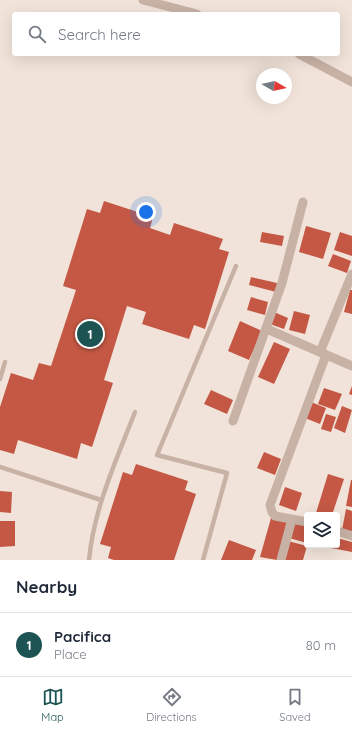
<!DOCTYPE html>
<style>
:root{--surface:#fff;--page:#f6f6f7;--text:#1f2937;--muted:#747a83;--line:#e0e1e3;--accent:#1d5453}
body{margin:0;font-family:Quicksand,sans-serif;background:var(--page);color:var(--text)}
.controls{position:absolute;right:12px;bottom:12px;display:grid;overflow:hidden;border-radius:4px;box-shadow:0 4px 16px #0002}
.controls button{width:36px;height:36px;display:grid;place-items:center;padding:0;border:0;border-bottom:1px solid var(--line);background:var(--surface);color:var(--text);font:20px sans-serif}
.compass{position:absolute;left:256px;top:68px;width:36px;height:36px;border-radius:50%;background:var(--surface);box-shadow:0 4px 16px #0002;rotate:99deg}
.you{position:absolute;left:146px;top:212px;width:14px;height:14px;margin:-10px;border:3px solid #fff;border-radius:50%;background:#1a73e8;box-shadow:0 0 0 6px #1a73e833}
.badge{display:grid;place-items:center;width:26px;height:26px;border-radius:50%;background:var(--accent);color:#fff;font-size:13px;font-weight:700}
.pin{position:absolute;translate:-50% -50%;border:2px solid #fff;box-shadow:0 1px 4px #0006}
.list{margin:0;padding:0;list-style:none}
h2{display:flex;justify-content:space-between;align-items:center;height:52px;margin:0;padding:0 16px;font-size:17px}
h2 small{font-size:13px;font-weight:400;color:var(--muted)}
.list li{display:grid;grid-template-columns:26px 1fr auto;gap:12px;align-items:center;box-sizing:border-box;height:64px;padding:0 16px;border-top:1px solid var(--line)}
.list b{display:block;font-size:15px;white-space:nowrap}
.list p{margin:0;font-size:13px;white-space:nowrap;color:var(--muted)}
.list em{font-size:13px;font-style:normal;color:var(--muted)}
.icon{flex:none;width:22px;height:22px;fill:none;stroke:currentColor;stroke-width:2;stroke-linecap:round;stroke-linejoin:round}
.map{position:relative;flex:none;width:352px;height:560px;overflow:hidden}
.search{position:absolute;background:var(--surface);box-shadow:0 4px 16px #0002;left:12px;right:12px;top:12px;height:44px;display:flex;align-items:center;gap:10px;box-sizing:border-box;padding:0 14px;border-radius:4px;color:var(--muted);font-size:15px}
.sheet{height:116px;background:var(--surface)}
nav{display:flex;justify-content:space-around;align-items:center;box-sizing:border-box;height:56px;border-top:1px solid var(--line);background:var(--surface);font-size:11px;color:var(--muted)}
nav a{display:grid;justify-items:center;gap:2px}
nav .on{color:var(--accent)}
.map>svg:first-child{display:block}
</style>
<div class="map">
<svg width="352" height="560" viewBox="0 0 352 560">
<rect width="100%" height="100%" fill="#f1e3d9"/>
<g fill="#c45844">
<path d="M104,201L153,217L150,228L170,235L174,223L223,239L219,249L229,252L205,329L194,325L189,339L142,324L146,312L127,306L104,380L113,383L92,447L81,443L77,459L18,440L14,454L0,450V407L11,373L33,380L39,363L51,366L76,290L63,286L87,209L100,213Z"/>
<path d="M306,226L331,233L323,259L299,252Z"/>
<path d="M262,232L284,236L282,246L260,242Z"/>
<path d="M340,232L352,236V256L334,250Z"/>
<path d="M333,254L351,261L347,273L328,266Z"/>
<path d="M251,277L277,283L276,292L249,285Z"/>
<path d="M350,290H352V314L344,312Z"/>
<path d="M251,297L268,302L265,315L247,310Z"/>
<path d="M294,311L310,315L305,334L289,330Z"/>
<path d="M274,312L288,318L284,329L270,324Z"/>
<path d="M240,321L262,331L249,360L228,351Z"/>
<path d="M274,342L290,349L274,384L258,377Z"/>
<path d="M352,386V395L349,394Z"/>
<path d="M324,388L342,394L335,410L318,404Z"/>
<path d="M211,390L233,400L227,414L204,404Z"/>
<path d="M311,402L326,408L320,424L305,418Z"/>
<path d="M342,406L352,410L345,433L334,428Z"/>
<path d="M326,414L336,417L331,432L321,429Z"/>
<path d="M264,452L281,459L275,475L257,468Z"/>
<path d="M136,464L188,481L185,490L196,494L174,560H114L108,558L111,547L100,544L123,472L132,475Z"/>
<path d="M328,474L344,479L332,515H321L316,513Z"/>
<path d="M351,480H352V507L346,506Z"/>
<path d="M285,487L302,493L296,511L279,505Z"/>
<path d="M0,491L12,492L11,513L0,512Z"/>
<path d="M346,509L352,511V531L342,530Z"/>
<path d="M271,518L287,522L277,560L260,557Z"/>
<path d="M0,521H15V546L0,547Z"/>
<path d="M294,522L307,526V543L289,538Z"/>
<path d="M337,538L352,542V552L331,548V545H337Z"/>
<path d="M229,540L256,550L252,560H221Z"/>
<path d="M288,541L307,546L303,560H284Z"/>
</g>
<g fill="none" stroke-linecap="round" stroke-linejoin="round">
<g stroke="#c8b2a5" stroke-width="4.5">
<path d="M0,379L5,362"/>
<path d="M0,467L101,500"/>
<path d="M89,560C94,508 116,461 135,412"/>
<path d="M203,560L227,473L157,455L236,266"/>
</g>
<g stroke="#c8b2a5" stroke-width="9">
<path d="M143,0L197,14"/>
<path d="M299,54L352,82"/>
<path d="M267,329L352,366"/>
<path d="M320,352L352,274"/>
<path d="M233,421L282,283L303,202"/>
<path d="M307,522L275,516L272,512L270,505L326,355"/>
<path d="M337,531L352,536"/>
<path d="M281,560L292,519"/>
</g>
</g>
</svg>
<div class="controls">
<button><svg class="icon" aria-label="layers" viewBox="0 0 24 24"><path d="M12 4l9 5-9 5-9-5zM3 14l9 5 9-5"/></svg></button>
</div>
<svg class="compass" viewBox="-18 -18 36 36"><path d="M0-13l5 13h-10z" fill="#e53935"/><path d="M0 13l5-13h-10z" fill="#747a83"/></svg>
<div class="you"></div>
<div class="pin badge" style="left:90px;top:334px">1</div>
<div class="search"><svg class="icon" aria-label="search" viewBox="0 0 24 24"><circle cx="10" cy="10" r="6"/><path d="M15 15l6 6"/></svg>Search here</div>
</div>
<section class="sheet">
<h2>Nearby<small></small></h2>
<ul class="list">
<li><span class="badge">1</span><div><b>Pacifica</b><p>Place</p></div><em>80 m</em></li>
</ul>
</section>
<nav>
<a class="on"><svg class="icon" aria-label="map" viewBox="0 0 24 24"><path d="M3 6l6-2 6 2 6-2v14l-6 2-6-2-6 2zM9 4v14M15 6v14"/></svg>Map</a>
<a><svg class="icon" aria-label="directions" viewBox="0 0 24 24"><path d="M12 3l9 9-9 9-9-9zM9 14v-3h6M13 9l2 2-2 2"/></svg>Directions</a>
<a><svg class="icon" aria-label="saved" viewBox="0 0 24 24"><path d="M7 4h10v16l-5-4-5 4z"/></svg>Saved</a>
</nav>
